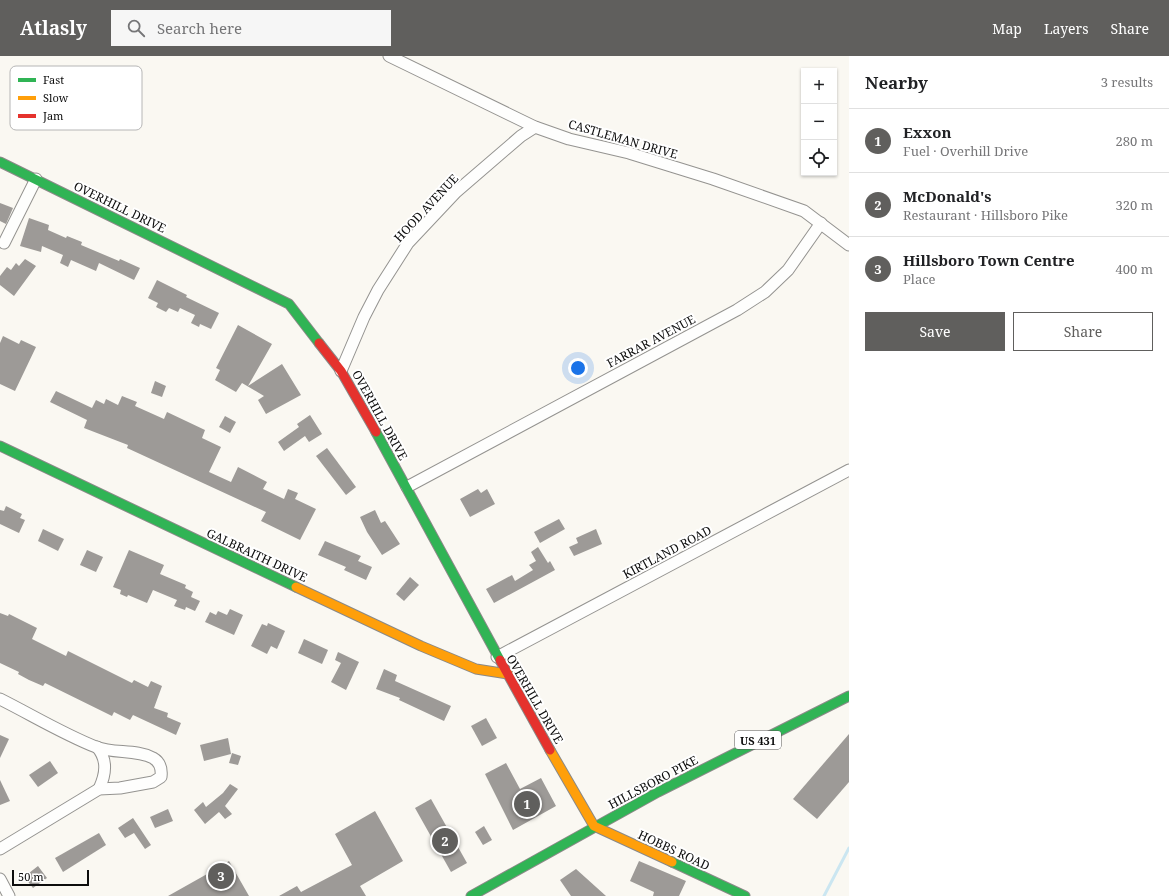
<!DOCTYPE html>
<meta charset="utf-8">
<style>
:root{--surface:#fff;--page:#f6f6f6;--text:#202124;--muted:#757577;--line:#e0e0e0;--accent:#605f5d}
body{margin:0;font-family:"Noto Serif",serif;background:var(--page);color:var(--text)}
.controls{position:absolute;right:12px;top:12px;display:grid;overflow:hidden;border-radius:0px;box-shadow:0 1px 3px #0004}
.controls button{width:36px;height:36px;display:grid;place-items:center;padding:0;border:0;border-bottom:1px solid var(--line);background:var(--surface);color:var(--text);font:20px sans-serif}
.scale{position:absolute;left:12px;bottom:10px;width:77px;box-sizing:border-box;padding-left:4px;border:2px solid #0d0d0d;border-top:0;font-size:11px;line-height:14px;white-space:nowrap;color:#0d0d0d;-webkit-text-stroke:3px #fff;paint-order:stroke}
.you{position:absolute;left:578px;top:312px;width:14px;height:14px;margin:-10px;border:3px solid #fff;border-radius:50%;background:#1a73e8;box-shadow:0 0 0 6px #1a73e833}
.badge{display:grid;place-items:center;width:26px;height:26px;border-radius:50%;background:var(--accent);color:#fff;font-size:13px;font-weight:700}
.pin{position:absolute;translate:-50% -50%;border:2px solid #fff;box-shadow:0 1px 4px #0006}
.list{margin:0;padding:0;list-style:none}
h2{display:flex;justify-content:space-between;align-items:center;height:52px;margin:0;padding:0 16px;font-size:17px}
h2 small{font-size:13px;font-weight:400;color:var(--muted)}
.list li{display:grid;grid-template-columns:26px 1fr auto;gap:12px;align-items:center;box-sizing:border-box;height:64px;padding:0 16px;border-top:1px solid var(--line)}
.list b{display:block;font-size:15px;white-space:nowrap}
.list p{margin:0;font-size:13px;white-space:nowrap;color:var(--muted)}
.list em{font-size:13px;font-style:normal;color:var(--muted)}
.actions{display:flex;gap:8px;padding:12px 16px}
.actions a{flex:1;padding:9px 0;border:1px solid var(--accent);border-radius:0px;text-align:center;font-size:14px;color:var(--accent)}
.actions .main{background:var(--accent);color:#fff}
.icon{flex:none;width:22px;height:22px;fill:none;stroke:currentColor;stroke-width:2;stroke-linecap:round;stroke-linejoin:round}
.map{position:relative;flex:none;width:849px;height:840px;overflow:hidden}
header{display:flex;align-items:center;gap:24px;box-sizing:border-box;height:56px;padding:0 20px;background:var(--accent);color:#fff}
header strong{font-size:19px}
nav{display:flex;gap:22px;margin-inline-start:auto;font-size:14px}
.search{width:280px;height:36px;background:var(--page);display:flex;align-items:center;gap:10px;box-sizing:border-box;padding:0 14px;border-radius:0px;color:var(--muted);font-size:15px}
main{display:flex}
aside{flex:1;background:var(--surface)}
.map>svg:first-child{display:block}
</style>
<header>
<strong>Atlasly</strong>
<div class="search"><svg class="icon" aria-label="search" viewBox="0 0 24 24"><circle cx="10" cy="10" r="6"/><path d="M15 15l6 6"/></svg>Search here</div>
<nav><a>Map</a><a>Layers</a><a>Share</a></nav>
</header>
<main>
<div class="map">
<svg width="849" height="840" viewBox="0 0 849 840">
<rect width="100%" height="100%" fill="#faf8f2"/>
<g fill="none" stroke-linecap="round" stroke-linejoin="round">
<path stroke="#cbe6f1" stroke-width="3" d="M824,840L849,792"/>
</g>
<g fill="#9d9a97">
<path d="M0,147L13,152L6,168L0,165Z"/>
<path d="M29,162L49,169L48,174L66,182L67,180L82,186L81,189L119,205L120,203L140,212L134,224L99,207L96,215L71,204L68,211L60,207L63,199L42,190L41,196L20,190Z"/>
<path d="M25,203L36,210L14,240L0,229V220L7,211L11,214L16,207L19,210Z"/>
<path d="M157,224L187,239L186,241L219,257L211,273L200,268L199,271L191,267L195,259L180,252L178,256L169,252L166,256L156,251L158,247L148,242Z"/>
<path d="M238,269L272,288L248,330L282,308L301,339L266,358L258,344L264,340L242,327L236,336L215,324L220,314L216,312Z"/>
<path d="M3,280L19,288L21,284L36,291L15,335L0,328V287Z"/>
<path d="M155,325L166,330L162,341L151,337Z"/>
<path d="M56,335L92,352L96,344L104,348L106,343L118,349L122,340L137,346L135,350L164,363L167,356L205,374L202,382L221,391L209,416L231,426L238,411L267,426L263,433L284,443L288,433L298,437L295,443L316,453L300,484L261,465L266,456L127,392L128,389L84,372L87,364L50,346Z"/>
<path d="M310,359L322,378L309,386L305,380L284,395L278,386L299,371L297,368Z"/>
<path d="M225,360L236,366L230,377L219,371Z"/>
<path d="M327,392L356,431L346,439L316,400Z"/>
<path d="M478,433L481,437L487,433L495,448L470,461L460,443Z"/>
<path d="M6,450L22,458L20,462L25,464L19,477L0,468V454L4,455Z"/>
<path d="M375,454L381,467L385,465L400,488L382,499L367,476L360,461Z"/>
<path d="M559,463L565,473L540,487L534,476Z"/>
<path d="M43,473L64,483L58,495L38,485Z"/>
<path d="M596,473L602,488L574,500L569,491L578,487L576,482Z"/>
<path d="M325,485L361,500L358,505L372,511L366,524L344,514L346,511L318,499Z"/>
<path d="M538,491L548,507L550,505L555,514L494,547L486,533L512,519L515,525L533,514L529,509L536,505L531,496Z"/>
<path d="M87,494L103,501L96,516L80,509Z"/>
<path d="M129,494L164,509L160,518L186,529L185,532L193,536L191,541L200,545L195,555L186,551L185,554L174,550L177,544L153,534L147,547L128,539L127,541L120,538L121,534L113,531Z"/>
<path d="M410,521L419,529L404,545L396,538Z"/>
<path d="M230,553L243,559L234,579L205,566L210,556L216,559L218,555L227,559Z"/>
<path d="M0,557L8,560L9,558L37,572L32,583L66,600L68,595L132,627L134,624L148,631L151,625L162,630L154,652L168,657L167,661L181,667L176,679L133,659L130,664L114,656L112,660L45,627L43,630L29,624L18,618L19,616L0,607Z"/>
<path d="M268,567L285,575L277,593L271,590L267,598L251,590L262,568L267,570Z"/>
<path d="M304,583L328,594L322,608L298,597Z"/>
<path d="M338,596L359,606L346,634L331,626L341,607L335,604Z"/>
<path d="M384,613L397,619L395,625L451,650L444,665L399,644L400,642L376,633Z"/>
<path d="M486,662L497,682L482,690L471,670Z"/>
<path d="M849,678V726L817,763L793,743Z"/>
<path d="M0,679L9,683L0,702Z"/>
<path d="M228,682L231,698L204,705L200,689Z"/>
<path d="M232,697L241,700L238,709L229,707Z"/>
<path d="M50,705L58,717L38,731L29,719Z"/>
<path d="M506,707L520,733L541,722L556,750L513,774L485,718Z"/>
<path d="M0,724L10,745L0,749Z"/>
<path d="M230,728L238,733L225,750L232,758L225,763L219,756L205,768L194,754L203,746L206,751L223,737Z"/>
<path d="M431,743L467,807L451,816L415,752Z"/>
<path d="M168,753L173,765L155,772L150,761Z"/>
<path d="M375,755L403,805L360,830L366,840H279L297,830L301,836L352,809L335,778Z"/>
<path d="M133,762L151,789L145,793L134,777L125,782L118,772Z"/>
<path d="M484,770L492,784L483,789L475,776Z"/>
<path d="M99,777L106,789L63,816L55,802Z"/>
<path d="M229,805L249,840H168L216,813Z"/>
<path d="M639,805L686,825L679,840H653L654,836L630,825Z"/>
<path d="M38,810L47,822L33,832L26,823L31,819L29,817Z"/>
<path d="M576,813L606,840H571L560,824Z"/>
</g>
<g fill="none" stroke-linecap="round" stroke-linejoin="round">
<defs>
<g id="street">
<path d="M389,0L535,71L569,83L629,97L713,123L804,155L849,189"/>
<path d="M4,187L36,123"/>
<path d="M341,315L364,261L378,234L408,187L456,136L521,80L535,71"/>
<path d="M407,431L737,254L765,236L788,214L821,167"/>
<path d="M497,601L849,414"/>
<path d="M0,643C32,659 63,678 96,691C114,698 136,693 153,702C160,706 162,713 161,721L153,726L120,732L99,733L0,793"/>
<path d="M97,691C108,704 106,718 99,733"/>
<path d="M0,823L9,840"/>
</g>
<g id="fast">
<path d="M0,106L289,248L319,287"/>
<path d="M376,376L500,604"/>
<path d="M0,390L296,531"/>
<path d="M672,806L745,840"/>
<path d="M471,840L658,736L849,640"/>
</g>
<g id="slow">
<path d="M296,531L421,590L476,613L508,618"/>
<path d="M550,694L594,770L672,806"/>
</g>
<g id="jam">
<path d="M319,287L341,315L376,376"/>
<path d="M500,604L550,694"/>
</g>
</defs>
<use href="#street" stroke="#949390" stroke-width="13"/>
<use href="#fast" stroke="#8a8987" stroke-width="11"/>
<use href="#slow" stroke="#8a8987" stroke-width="11"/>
<use href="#jam" stroke="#8a8987" stroke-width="11"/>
<use href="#street" stroke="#fefefd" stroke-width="11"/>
<use href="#fast" stroke="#30b455" stroke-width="9"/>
<use href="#slow" stroke="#ff9f0a" stroke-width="9"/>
<use href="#jam" stroke="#e5322d" stroke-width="9"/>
</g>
<g text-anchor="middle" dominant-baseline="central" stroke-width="4" stroke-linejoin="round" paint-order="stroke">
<rect fill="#fff" stroke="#565656" stroke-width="1" x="735" y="675" width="46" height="18" rx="3"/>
<g font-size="11" font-weight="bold" fill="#0d0d0d">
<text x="758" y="684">US 431</text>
</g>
<g font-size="12" fill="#0d0d0d" stroke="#fff">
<text transform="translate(623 83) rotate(16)">CASTLEMAN DRIVE</text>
<text transform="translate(120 151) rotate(26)">OVERHILL DRIVE</text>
<text transform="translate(426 152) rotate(-47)">HOOD AVENUE</text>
<text transform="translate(651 285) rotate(-28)">FARRAR AVENUE</text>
<text transform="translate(380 359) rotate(61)">OVERHILL DRIVE</text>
<text transform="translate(667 496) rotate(-28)">KIRTLAND ROAD</text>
<text transform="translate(257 499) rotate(25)">GALBRAITH DRIVE</text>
<text transform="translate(535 643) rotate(60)">OVERHILL DRIVE</text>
<text transform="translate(653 726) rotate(-28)">HILLSBORO PIKE</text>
<text transform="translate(674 794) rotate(25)">HOBBS ROAD</text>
</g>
</g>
<rect x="10" y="10" width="132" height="64" rx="6" fill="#fff" stroke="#b6b6b6" stroke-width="1"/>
<rect x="18" y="22" width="18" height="4" fill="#30b455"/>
<rect x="18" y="40" width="18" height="4" fill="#ff9f0a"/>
<rect x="18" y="58" width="18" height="4" fill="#e5322d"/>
<g font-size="11" fill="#0d0d0d">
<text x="43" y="28">Fast</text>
<text x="43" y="46">Slow</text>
<text x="43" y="64">Jam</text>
</g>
</svg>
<div class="controls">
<button>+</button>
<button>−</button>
<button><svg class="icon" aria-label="locate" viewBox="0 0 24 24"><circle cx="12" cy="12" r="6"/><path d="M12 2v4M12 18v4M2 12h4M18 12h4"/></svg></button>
</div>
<div class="scale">50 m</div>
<div class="you"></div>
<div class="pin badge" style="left:527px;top:748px">1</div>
<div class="pin badge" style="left:445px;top:785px">2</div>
<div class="pin badge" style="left:221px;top:820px">3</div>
</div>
<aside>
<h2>Nearby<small>3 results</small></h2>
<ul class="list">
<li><span class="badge">1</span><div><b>Exxon</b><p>Fuel · Overhill Drive</p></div><em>280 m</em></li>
<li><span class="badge">2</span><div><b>McDonald's</b><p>Restaurant · Hillsboro Pike</p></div><em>320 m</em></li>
<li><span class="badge">3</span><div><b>Hillsboro Town Centre</b><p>Place</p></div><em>400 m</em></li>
</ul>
<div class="actions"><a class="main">Save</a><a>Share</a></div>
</aside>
</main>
